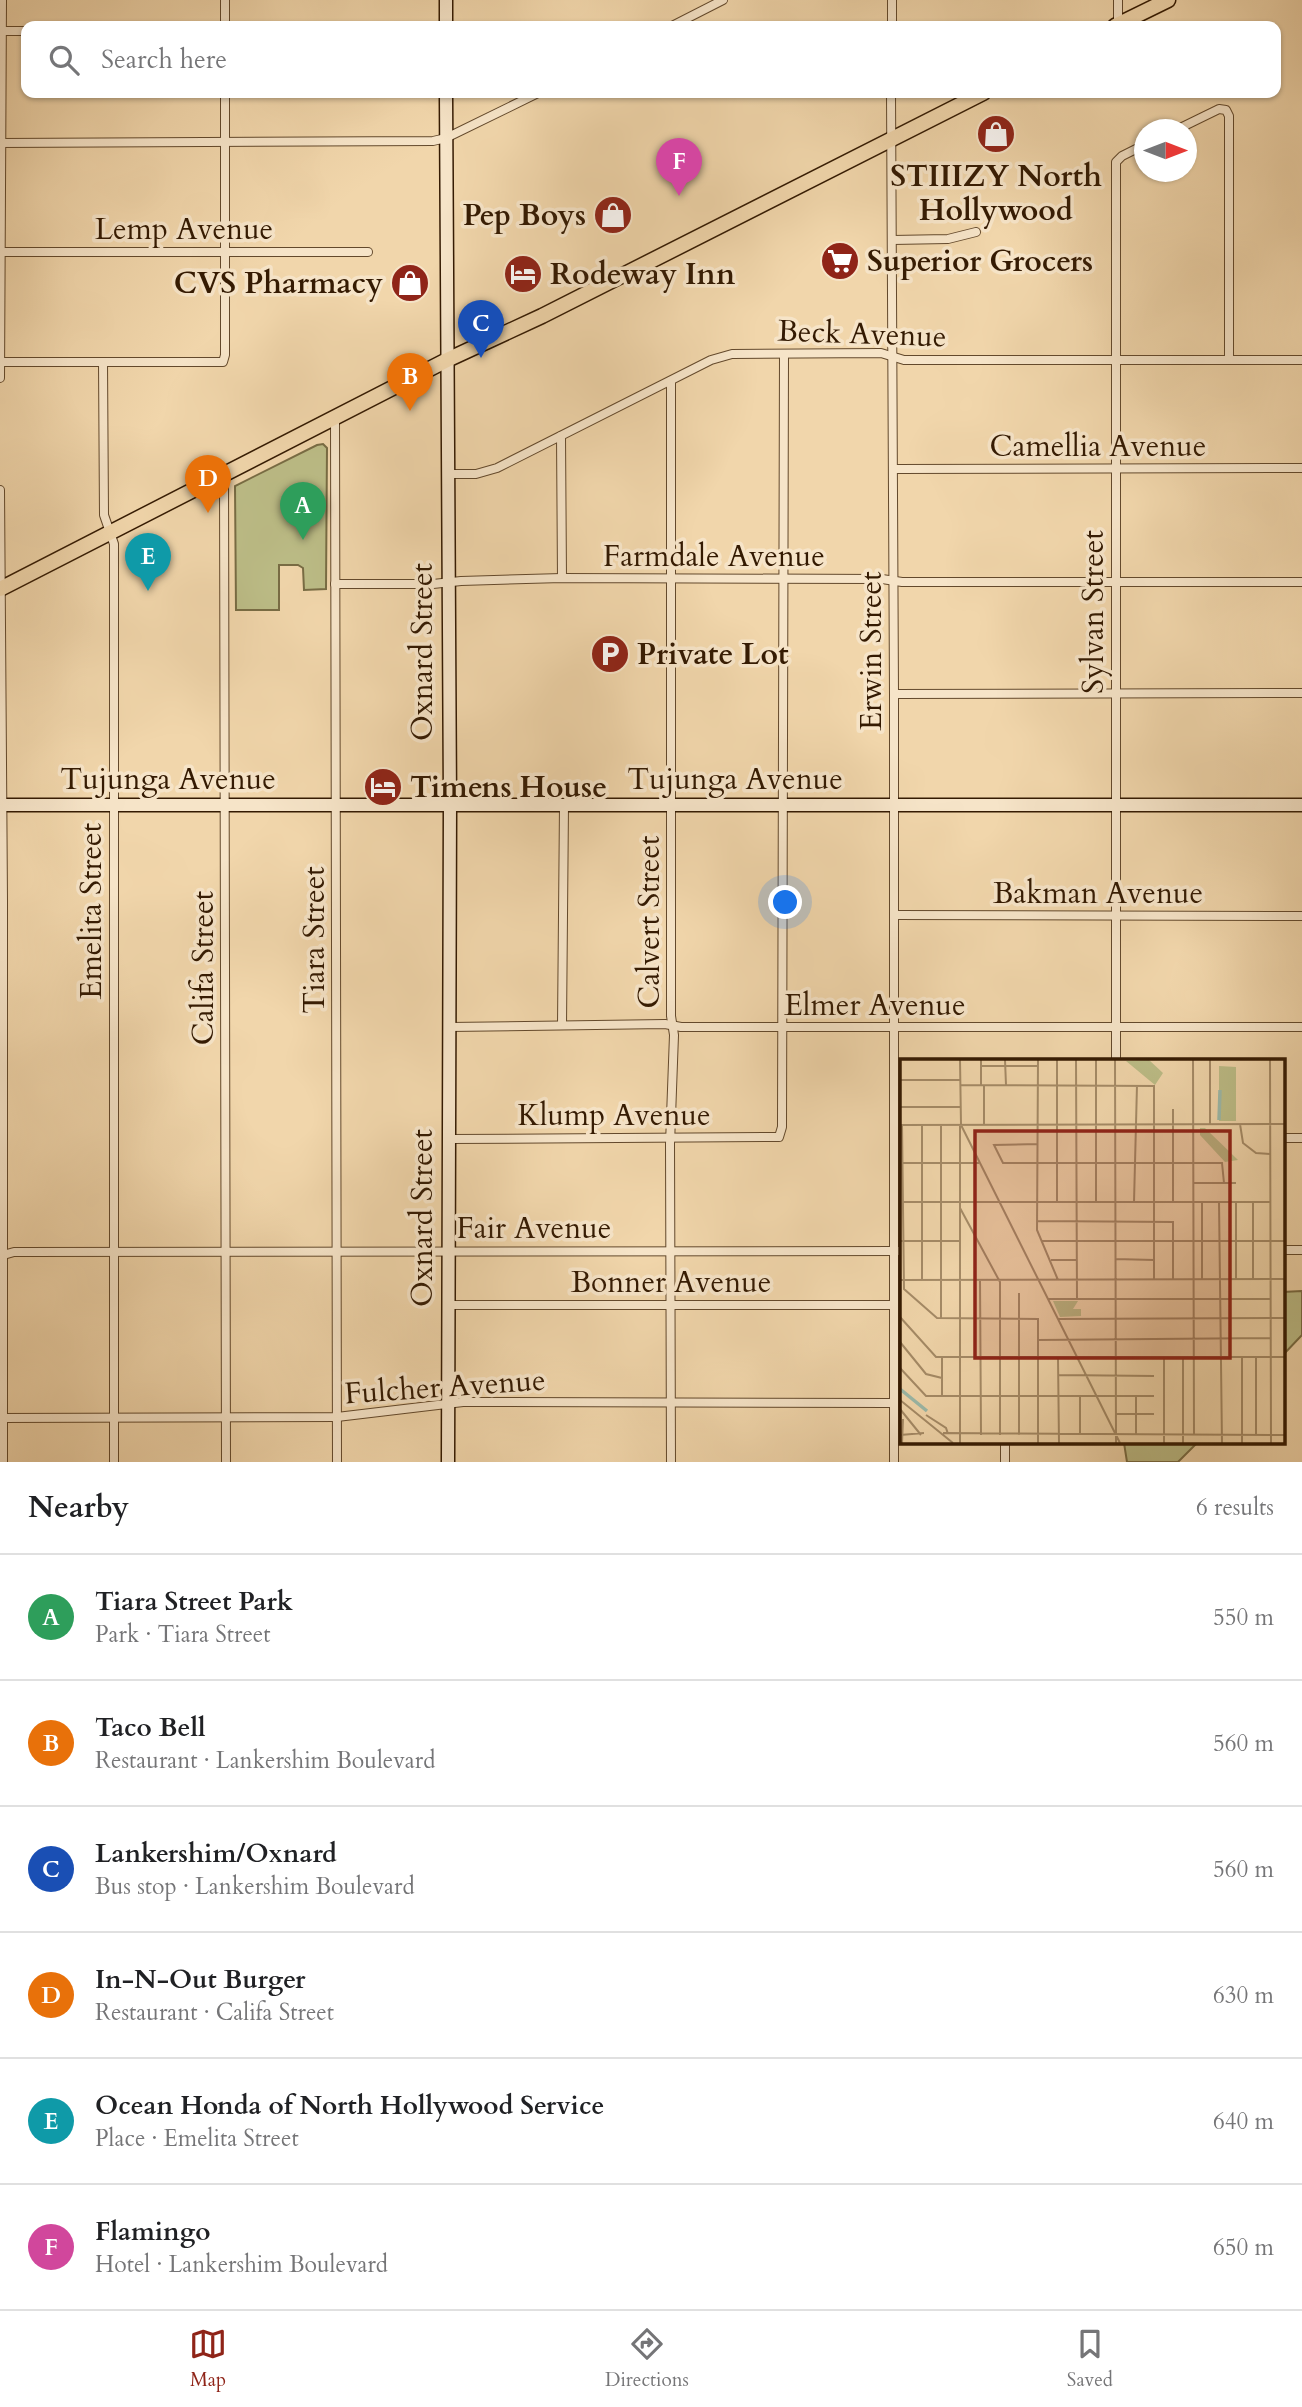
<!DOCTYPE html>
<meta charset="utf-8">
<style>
:root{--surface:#fff;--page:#f6f6f6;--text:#202124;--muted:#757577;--line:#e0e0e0;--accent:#8f2418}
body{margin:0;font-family:Cardo,serif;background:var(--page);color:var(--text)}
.compass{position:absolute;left:1134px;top:119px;width:63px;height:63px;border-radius:50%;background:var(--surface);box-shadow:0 2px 5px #0004;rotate:90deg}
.you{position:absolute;left:786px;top:903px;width:24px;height:24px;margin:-18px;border:5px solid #fff;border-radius:50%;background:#1a73e8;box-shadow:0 0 0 10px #1a73e833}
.badge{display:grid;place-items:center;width:46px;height:46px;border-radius:50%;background:var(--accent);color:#fff;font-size:23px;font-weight:700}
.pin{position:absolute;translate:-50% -58px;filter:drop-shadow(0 2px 4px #0008)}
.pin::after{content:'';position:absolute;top:37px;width:24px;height:21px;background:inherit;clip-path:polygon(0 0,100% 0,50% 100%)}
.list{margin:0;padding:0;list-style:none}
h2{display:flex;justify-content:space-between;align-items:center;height:91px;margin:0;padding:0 28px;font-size:30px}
h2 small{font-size:23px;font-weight:400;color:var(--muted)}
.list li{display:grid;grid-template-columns:46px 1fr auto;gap:21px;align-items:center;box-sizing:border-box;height:126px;padding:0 28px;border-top:2px solid var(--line)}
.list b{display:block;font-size:26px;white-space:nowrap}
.list p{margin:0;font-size:23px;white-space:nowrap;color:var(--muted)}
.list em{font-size:23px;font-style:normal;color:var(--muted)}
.icon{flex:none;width:38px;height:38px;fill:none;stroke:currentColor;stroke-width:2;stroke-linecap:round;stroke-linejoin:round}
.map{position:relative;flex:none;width:1302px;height:1462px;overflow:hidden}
.search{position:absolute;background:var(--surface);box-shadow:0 2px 5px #0004;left:21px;right:21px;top:21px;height:77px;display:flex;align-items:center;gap:18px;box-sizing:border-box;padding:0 24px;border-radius:14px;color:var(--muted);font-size:26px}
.sheet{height:847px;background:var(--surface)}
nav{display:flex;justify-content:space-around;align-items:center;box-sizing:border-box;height:98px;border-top:2px solid var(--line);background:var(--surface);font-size:19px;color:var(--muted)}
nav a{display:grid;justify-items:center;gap:4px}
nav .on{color:var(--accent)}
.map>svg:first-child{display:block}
</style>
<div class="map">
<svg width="1302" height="1462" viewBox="0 0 1302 1462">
<rect width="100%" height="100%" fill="#f1d6ab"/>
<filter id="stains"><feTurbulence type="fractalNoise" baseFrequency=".00286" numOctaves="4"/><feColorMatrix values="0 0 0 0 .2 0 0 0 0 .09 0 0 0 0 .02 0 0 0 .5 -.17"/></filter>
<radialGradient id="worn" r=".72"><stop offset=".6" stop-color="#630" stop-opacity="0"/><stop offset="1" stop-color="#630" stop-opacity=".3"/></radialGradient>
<g fill="#bcbd87" stroke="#786c44" stroke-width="2">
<path d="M323,444L327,448L326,589L304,590L303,568L298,565H279V610H236L235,486L317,445Z"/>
<path d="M1302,1291V1335L1283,1355V1292Z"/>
<path d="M1124,1443H1197L1178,1462H1127Z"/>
</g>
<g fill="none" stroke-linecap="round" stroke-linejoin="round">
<defs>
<g id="street">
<path d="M225,0V26"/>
<path d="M1118,25V0"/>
<path d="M672,26L723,0"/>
<path d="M892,26V0"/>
<path d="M0,31H26"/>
<path d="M891,93L894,694V1462"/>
<path d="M1176,130L1219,109L1226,110L1229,116V360"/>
<path d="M0,143L433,141L446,138L538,93"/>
<path d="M892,240L948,239L976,232"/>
<path d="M0,252H368"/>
<path d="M0,362H223L225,355V93"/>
<path d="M103,362L104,515L114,544V1462"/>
<path d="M0,378L2,0"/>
<path d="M671,381V1016L674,1035L670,1144L671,1462"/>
<path d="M335,418L337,1462"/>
<path d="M561,436L562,578"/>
<path d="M893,469L1302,468"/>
<path d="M224,474L226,1462"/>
<path d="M447,474H476L497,468L711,360L732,354L881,353L904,360H1302"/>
<path d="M0,490L3,900V1462"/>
<path d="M335,584H433L461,581L562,578L882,579L902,582H1302"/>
<path d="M894,694L1302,693"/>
<path d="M894,915L1302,916"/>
<path d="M562,1025L564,805"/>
<path d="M449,1027L665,1024L681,1027H1302"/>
<path d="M1116,1061V162L1122,156L1144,145"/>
<path d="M1283,1138H1302"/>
<path d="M449,1139L779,1137L782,1127L784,354"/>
<path d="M1283,1250H1302"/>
<path d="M0,1256L14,1252L901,1251"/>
<path d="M448,1305H893"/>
<path d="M0,1418L337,1417L463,1402L894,1403"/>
<path d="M1005,1462V1443"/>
</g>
<g id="secondary">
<path d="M446,26V0"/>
<path d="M446,93L450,804L448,1462"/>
<path d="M0,805H1302"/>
</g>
<g id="primary">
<path d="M1115,26L1168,0"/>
<path d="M0,589L447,360L542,316L983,93"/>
</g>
</defs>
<use href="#street" stroke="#63492c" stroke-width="10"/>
<use href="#secondary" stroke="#341a02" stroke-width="15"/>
<use href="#primary" stroke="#341a02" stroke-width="17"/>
<use href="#street" stroke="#f6e4c8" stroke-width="8"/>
<use href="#secondary" stroke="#f6e4c8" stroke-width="12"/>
<use href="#primary" stroke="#f1d6ab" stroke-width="14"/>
</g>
<defs>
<symbol id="shop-disc" viewBox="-11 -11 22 22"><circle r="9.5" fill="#8f2418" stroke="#f6e4c8"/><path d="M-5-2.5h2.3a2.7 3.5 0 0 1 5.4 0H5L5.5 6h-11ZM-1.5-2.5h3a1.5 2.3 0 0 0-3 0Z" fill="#fff"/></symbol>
<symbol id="supermarket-disc" viewBox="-11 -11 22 22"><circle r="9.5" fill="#8f2418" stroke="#f6e4c8"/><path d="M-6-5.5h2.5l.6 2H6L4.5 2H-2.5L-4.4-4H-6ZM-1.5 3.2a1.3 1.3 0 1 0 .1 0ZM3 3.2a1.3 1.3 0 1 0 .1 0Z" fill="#fff"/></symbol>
<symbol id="hotel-disc" viewBox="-11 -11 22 22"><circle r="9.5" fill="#8f2418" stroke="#f6e4c8"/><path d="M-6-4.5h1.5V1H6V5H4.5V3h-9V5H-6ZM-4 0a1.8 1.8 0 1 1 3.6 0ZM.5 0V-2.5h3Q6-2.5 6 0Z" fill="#fff"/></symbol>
<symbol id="parking-disc" viewBox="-11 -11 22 22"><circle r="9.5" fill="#8f2418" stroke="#f6e4c8"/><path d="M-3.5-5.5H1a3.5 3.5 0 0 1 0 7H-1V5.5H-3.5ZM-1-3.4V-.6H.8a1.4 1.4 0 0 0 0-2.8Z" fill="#fff"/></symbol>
</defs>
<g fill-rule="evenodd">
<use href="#shop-disc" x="974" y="112" width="44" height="44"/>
<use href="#shop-disc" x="591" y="193" width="44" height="44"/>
<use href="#supermarket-disc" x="818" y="239" width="44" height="44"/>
<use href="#hotel-disc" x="501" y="252" width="44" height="44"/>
<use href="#shop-disc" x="388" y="261" width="44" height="44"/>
<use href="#parking-disc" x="588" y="632" width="44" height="44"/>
<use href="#hotel-disc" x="361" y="765" width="44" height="44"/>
</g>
<g text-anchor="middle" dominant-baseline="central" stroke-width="7" stroke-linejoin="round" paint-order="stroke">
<g font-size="30" font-weight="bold" fill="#341a02" stroke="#f6e4c8" text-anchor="start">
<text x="996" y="176" text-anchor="middle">STIIIZY North<tspan x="996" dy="34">Hollywood</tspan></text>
<text x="586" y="215" text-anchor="end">Pep Boys</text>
<text x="867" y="261">Superior Grocers</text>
<text x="550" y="274">Rodeway Inn</text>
<text x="383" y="283" text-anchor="end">CVS Pharmacy</text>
<text x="637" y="654">Private Lot</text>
<text x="410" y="787">Timens House</text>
</g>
<g font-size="30" fill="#341a02" stroke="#f6e4c8">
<text x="184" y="229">Lemp Avenue</text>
<text transform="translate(862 334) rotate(2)">Beck Avenue</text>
<text x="1098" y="446">Camellia Avenue</text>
<text x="714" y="556">Farmdale Avenue</text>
<text transform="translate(1093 612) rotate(-90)">Sylvan Street</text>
<text transform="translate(871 651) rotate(-90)">Erwin Street</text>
<text transform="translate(422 652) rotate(-90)">Oxnard Street</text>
<text x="168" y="779">Tujunga Avenue</text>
<text x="735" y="779">Tujunga Avenue</text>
<text x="1098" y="893">Bakman Avenue</text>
<text transform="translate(91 911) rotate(-90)">Emelita Street</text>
<text transform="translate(649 922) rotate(-90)">Calvert Street</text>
<text transform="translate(314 940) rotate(-90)">Tiara Street</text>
<text transform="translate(203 968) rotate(-90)">Califa Street</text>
<text x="875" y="1005">Elmer Avenue</text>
<text x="614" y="1115">Klump Avenue</text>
<text transform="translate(422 1218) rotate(-90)">Oxnard Street</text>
<text x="534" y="1228">Fair Avenue</text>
<text x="671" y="1282">Bonner Avenue</text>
<text transform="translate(445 1387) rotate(-4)">Fulcher Avenue</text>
</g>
</g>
<g transform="translate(900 1059)">
<rect width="385" height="385" fill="#f1d6ab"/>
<path d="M249,1L263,14L255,26L226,2ZM319,7L336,8V62H319ZM300,69H305L338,101L325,103L300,76ZM153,242H178L173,250H181V257L160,258Z" fill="#bcbd87"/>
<path fill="none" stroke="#9bb9a9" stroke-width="3.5" d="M319,61L320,31M0,330L27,352"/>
<path fill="none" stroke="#a58b67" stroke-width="2" d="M60,1L61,66L220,384M81,1V26M105,1L106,26M138,1L137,171L158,221M176,1L177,240M196,1V143M215,1L216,384M293,1L294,376M310,1V66M370,1L371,384M81,7H138M0,21H60M60,26L254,27V220M84,26V66M0,48H60M340,65L343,84L356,94L370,95M0,66L385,65M2,66L4,230L37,259L138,260V384M22,66V221M138,85L94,86L103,104H322L324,124M2,104H79M293,124H336M2,143H370M157,143V1M234,143L237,26M273,143V50M302,143V220M319,143L322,384M60,149L100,223V376M137,162L273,163V220M0,182H60M141,182H385M215,200L254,201M151,201H176M336,220V143M353,220V143M0,221L385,220M80,221L81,376M119,234V376M148,240H370M0,258L36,298H385M41,259V66M158,260L385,259M138,281L370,279M0,283L26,315L42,319M264,298V384M283,298V384M342,298V384M158,299L159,384M0,309L26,337H254M159,316L254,317M42,337V298M180,337V376M236,337V376M0,341L53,384M0,350L21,376M215,355H254M26,356L46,369L48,375M43,374L385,376M0,376L24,374M356,376V298M2,384L3,360M60,384V66"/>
<path fill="#8f2418" fill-opacity="0.15" stroke="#8f2418" stroke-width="3.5" d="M75,72H330V299H75Z"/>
<rect width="385" height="385" fill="none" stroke="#341a02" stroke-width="3.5"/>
</g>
<rect width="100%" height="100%" filter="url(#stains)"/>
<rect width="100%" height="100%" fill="url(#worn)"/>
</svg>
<svg class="compass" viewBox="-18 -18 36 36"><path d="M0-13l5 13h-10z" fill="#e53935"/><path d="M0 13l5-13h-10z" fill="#757577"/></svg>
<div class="you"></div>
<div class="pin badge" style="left:303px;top:540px;background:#2e9e5b">A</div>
<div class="pin badge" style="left:410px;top:411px;background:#e8710a">B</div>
<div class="pin badge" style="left:481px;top:358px;background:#1a4fb4">C</div>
<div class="pin badge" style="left:208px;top:513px;background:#e8710a">D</div>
<div class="pin badge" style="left:148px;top:591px;background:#0f9aa8">E</div>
<div class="pin badge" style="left:679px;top:196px;background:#d1479c">F</div>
<div class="search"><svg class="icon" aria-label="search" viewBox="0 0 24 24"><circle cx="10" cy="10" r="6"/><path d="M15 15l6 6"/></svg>Search here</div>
</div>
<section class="sheet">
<h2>Nearby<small>6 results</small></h2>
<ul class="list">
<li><span class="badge" style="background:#2e9e5b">A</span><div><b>Tiara Street Park</b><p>Park · Tiara Street</p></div><em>550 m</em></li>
<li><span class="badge" style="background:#e8710a">B</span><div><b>Taco Bell</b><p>Restaurant · Lankershim Boulevard</p></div><em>560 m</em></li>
<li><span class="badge" style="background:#1a4fb4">C</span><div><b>Lankershim/Oxnard</b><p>Bus stop · Lankershim Boulevard</p></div><em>560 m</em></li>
<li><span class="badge" style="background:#e8710a">D</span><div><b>In-N-Out Burger</b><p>Restaurant · Califa Street</p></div><em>630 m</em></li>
<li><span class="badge" style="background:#0f9aa8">E</span><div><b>Ocean Honda of North Hollywood Service</b><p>Place · Emelita Street</p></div><em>640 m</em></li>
<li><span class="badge" style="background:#d1479c">F</span><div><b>Flamingo</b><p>Hotel · Lankershim Boulevard</p></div><em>650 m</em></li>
</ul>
</section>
<nav>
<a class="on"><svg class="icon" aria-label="map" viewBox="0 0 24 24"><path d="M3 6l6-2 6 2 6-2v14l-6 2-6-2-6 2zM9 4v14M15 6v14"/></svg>Map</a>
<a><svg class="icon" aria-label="directions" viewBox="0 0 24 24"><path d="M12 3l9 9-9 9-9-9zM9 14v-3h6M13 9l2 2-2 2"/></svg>Directions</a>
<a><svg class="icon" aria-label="saved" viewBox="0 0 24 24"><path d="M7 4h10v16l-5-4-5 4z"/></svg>Saved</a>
</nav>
